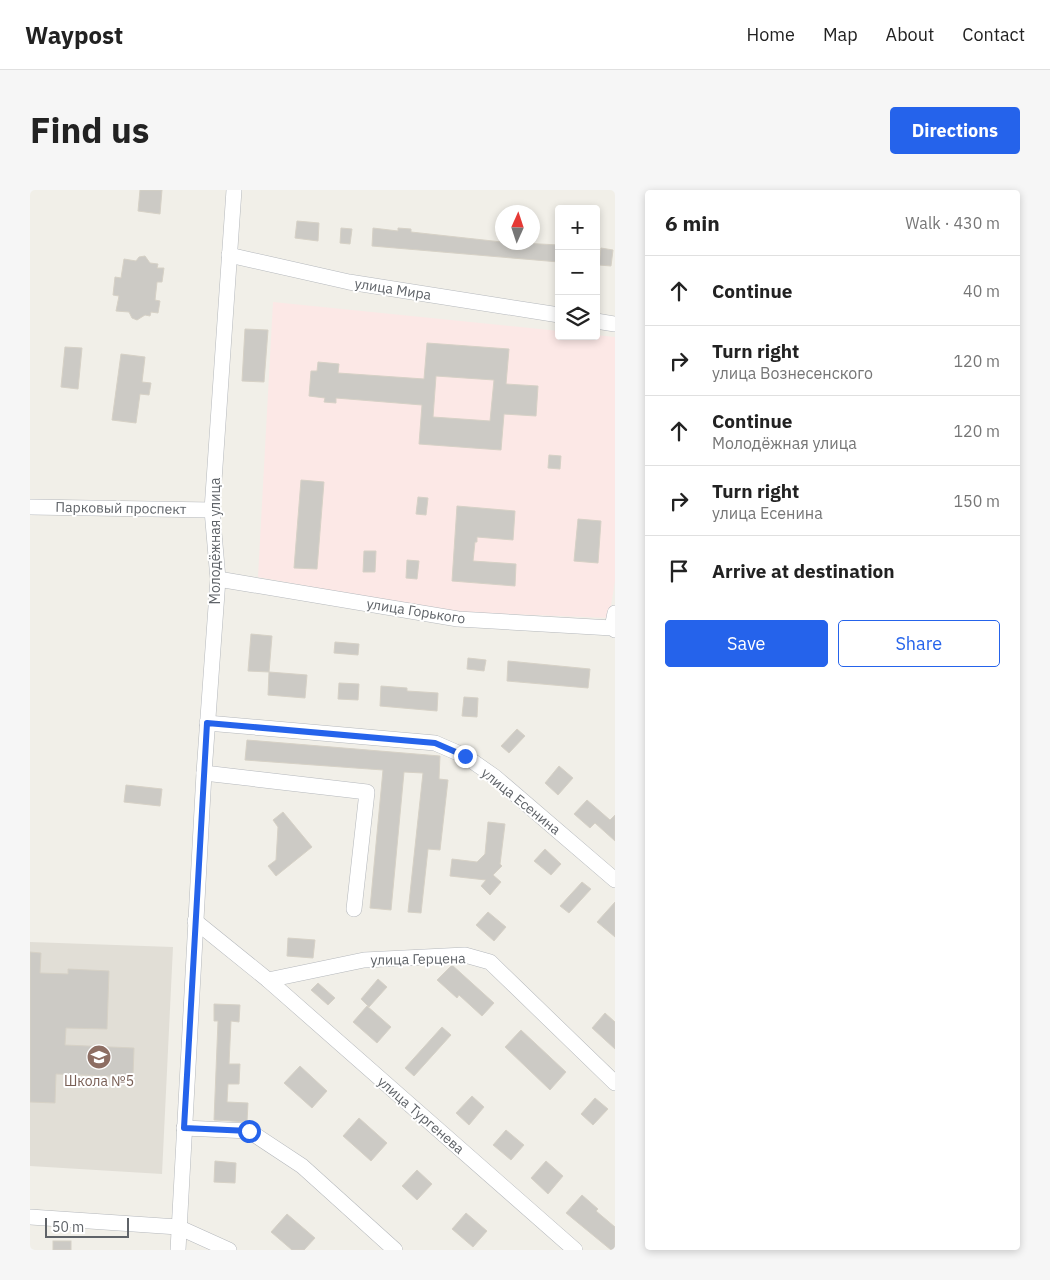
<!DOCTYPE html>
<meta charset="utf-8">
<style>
:root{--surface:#fff;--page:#f6f6f6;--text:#222;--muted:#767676;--line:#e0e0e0;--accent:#2563eb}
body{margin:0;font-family:"IBM Plex Sans",sans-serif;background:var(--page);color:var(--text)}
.controls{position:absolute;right:15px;top:15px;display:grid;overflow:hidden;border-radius:5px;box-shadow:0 2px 8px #0003}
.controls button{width:45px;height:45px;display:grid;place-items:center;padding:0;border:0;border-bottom:1px solid var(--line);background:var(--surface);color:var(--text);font:25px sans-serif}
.compass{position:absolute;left:465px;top:15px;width:45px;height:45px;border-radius:50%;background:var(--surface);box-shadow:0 2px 8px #0003;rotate:3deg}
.scale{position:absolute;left:15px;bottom:12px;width:84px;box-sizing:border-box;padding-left:5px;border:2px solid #5f6368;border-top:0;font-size:14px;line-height:18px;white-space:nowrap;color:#5f6368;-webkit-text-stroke:4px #fff;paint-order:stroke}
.stop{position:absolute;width:15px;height:15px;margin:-11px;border:4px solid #2563eb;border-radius:50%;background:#fff}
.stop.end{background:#2563eb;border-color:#fff;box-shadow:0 1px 5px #0008}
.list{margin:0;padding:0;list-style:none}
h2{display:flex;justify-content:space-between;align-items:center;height:65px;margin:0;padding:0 20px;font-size:21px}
h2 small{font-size:16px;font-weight:400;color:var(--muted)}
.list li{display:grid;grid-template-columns:32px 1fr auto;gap:15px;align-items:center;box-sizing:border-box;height:70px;padding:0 20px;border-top:1px solid var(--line)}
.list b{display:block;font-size:19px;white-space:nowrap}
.list p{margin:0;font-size:16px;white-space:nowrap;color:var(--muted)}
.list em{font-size:16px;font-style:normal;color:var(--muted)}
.actions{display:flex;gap:10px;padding:15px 20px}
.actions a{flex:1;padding:11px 0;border:1px solid var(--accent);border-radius:5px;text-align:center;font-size:18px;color:var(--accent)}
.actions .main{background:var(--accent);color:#fff}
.icon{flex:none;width:28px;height:28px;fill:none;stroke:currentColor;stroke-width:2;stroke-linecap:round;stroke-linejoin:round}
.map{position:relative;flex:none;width:585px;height:1060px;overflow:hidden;border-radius:5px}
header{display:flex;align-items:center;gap:30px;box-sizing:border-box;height:70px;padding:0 25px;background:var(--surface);border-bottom:1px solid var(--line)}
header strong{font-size:24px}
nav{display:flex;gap:28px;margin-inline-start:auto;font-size:18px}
.intro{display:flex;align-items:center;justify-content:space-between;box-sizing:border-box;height:120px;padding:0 30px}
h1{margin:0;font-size:35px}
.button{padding:12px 22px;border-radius:5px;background:var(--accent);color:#fff;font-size:18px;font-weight:700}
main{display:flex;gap:30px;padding:0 30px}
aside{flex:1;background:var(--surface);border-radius:5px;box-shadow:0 2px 8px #0003}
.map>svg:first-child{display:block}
</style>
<header>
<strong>Waypost</strong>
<nav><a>Home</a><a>Map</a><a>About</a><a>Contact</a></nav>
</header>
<div class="intro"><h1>Find us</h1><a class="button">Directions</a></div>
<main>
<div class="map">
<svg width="585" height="1060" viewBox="0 0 585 1060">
<rect width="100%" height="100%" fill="#f1efe8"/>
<path fill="#e1ded6" d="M0,752L143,757L132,984L0,976Z"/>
<path fill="#fce8e6" d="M243,112L529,141V146H566V145L585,147V391L579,428L401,421L359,411L228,387Z"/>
<g fill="#cccac5" stroke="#d6d1c6" fill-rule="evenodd">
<path d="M110,0H132L130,24L108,21Z"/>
<path d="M267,31L289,33L288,51L265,48Z"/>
<path d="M311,38L322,39L320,54L310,53Z"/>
<path d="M343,38L368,41V38L381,39V42L472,52L529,55V72L342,56Z"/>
<path d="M571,58L583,60L581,76L569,75Z"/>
<path d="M115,66L120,73L128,74L127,78H134L132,92H127L125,110L130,111L128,123L121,122L120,126L115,125L107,130L102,128L99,122L86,121L89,106L83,105L85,87L91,88L94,69L106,71L109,67Z"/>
<path d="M215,139L238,140L234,192L212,191Z"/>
<path d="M397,153L479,159L476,194L508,196L506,226L474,224L471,260L389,254L392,215L306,208V213L294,212L295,208L279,206L281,181H287L288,172L309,174L308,183L394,189ZM406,186L464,190L460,231L403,227Z"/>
<path d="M35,157L52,158L48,199L31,197Z"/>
<path d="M91,164L115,167L112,192L121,193L119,205L110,204L106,233L82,230Z"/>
<path d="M519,265L531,266L530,279L518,278Z"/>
<path d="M271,290L294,292L287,379L264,378Z"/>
<path d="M388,307L398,308L396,325L386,324Z"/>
<path d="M427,316L485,321L483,350L447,347V352H445L443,371L486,374L485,396L422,391Z"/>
<path d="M548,329L571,331L568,373L544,371Z"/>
<path d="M334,361H346L345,382H333Z"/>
<path d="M377,370L389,371L387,389L376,388Z"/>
<path d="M221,444L242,446L239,482L218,481Z"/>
<path d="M305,452L329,454L328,465L304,463Z"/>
<path d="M438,468L456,470L454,481L437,479Z"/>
<path d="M478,471L560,479L558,498L477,491Z"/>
<path d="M239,482L277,485L275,508L238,505Z"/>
<path d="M309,493L329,494L328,510L308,509Z"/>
<path d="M351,496L377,498V501L408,503L407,521L350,516Z"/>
<path d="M434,507L448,508L447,527L432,526Z"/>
<path d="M487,539L495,546L479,563L471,556Z"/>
<path d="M217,550L410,566L409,589L418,590L410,660L398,659L391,723L378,722L393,583L374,582L361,720L340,718L353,580L215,570Z"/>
<path d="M529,576L543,588L528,605L515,593Z"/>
<path d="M96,595L132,599L130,616L94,612Z"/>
<path d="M557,610L580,630L585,625V651L565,633L560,638L544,624Z"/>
<path d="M253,622L282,657L246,686L238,676L246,670L248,637L243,630Z"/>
<path d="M458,632L475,634L470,674L472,676L463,685L471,692L460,705L451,696L456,690L420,686L422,669L447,672L455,664Z"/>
<path d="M515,659L531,674L521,685L504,671Z"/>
<path d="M552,692L561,699L539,723L530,716Z"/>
<path d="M585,712V747L567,732Z"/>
<path d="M458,722L476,737L464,751L446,735Z"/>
<path d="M258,748L285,750L283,768L257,766Z"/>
<path d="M0,762L11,763L10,783L38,784V779L79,781L77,839L36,838L35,855L104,858L103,887L26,884L25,913L0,912Z"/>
<path d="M422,775L464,813L452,826L429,805L427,808L407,790Z"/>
<path d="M348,789L357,797L339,817L331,809Z"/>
<path d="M288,793L305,808L298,815L281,800Z"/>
<path d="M184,814L210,815L209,832L201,831L199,874H210L209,894H198L197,912L218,913L217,932L184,930L188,831H184Z"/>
<path d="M337,816L361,837L347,853L323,832Z"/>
<path d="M575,823L585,832V859L562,838Z"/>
<path d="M412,837L421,845L384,886L375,878Z"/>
<path d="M491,840L536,882L520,900L475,857Z"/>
<path d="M270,876L297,901L282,918L254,893Z"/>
<path d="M442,906L454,917L439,935L426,923Z"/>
<path d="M565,908L578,919L563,935L551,924Z"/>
<path d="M329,928L357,953L341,971L313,946Z"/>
<path d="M476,940L494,955L481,970L463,955Z"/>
<path d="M185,971L206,973L205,993L184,992Z"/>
<path d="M516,971L533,986L518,1004L501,988Z"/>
<path d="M387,980L402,994L387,1010L372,996Z"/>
<path d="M552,1005L568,1019L566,1021L585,1037V1060H581L536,1023Z"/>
<path d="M436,1023L457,1041L443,1057L422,1039Z"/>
<path d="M257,1024L285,1048L274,1060H262L241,1042Z"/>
<rect x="23" y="1051" width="18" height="9"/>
</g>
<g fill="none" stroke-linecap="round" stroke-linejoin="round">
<defs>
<g id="minor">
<path d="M199,65L319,92L529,125"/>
<path d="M566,131L585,134"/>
<path d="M0,317L182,320"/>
<path d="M188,389L428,429L582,438L585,440"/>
<path d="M582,438L585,423"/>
<path d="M177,533L405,553L435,566L465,587L585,690"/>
<path d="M174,583L337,602L324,719"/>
<path d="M165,731L238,790L334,770L435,765L460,772L585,893"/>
<path d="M238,790L545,1060"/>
<path d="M154,938L219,941L272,976L365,1060"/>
<path d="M0,1027L148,1037L199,1060"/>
<path d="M148,1060L174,583L188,389L182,320L204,0"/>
</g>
</defs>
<use href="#minor" stroke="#b5b8bc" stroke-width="16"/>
<use href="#minor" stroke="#fff" stroke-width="15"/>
</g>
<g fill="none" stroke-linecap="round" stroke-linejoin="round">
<path stroke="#2563eb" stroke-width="6" d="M219,941L154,938L177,533L405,553L435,566"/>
</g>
<defs>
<symbol id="school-disc" viewBox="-11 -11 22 22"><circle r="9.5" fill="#8d6e63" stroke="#fff"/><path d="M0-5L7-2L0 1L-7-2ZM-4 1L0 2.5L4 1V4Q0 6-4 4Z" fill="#fff"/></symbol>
</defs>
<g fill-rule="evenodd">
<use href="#school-disc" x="55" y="853" width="28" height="28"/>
</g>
<g text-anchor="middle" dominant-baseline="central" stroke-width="4" stroke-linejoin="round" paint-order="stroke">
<g font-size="14" fill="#5f6368" stroke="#fff">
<text transform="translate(363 99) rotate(9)">улица Мира</text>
<text transform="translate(91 318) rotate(1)">Парковый проспект</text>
<text transform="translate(185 351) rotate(-90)">Молодёжная улица</text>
<text transform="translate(386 421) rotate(9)">улица Горького</text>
<text transform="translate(491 611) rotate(39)">улица Есенина</text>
<text transform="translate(388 769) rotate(-1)">улица Герцена</text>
<text transform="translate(391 925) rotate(41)">улица Тургенева</text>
</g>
<g font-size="14" fill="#785e54" stroke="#fff">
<text x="69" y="891">Школа №5</text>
</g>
</g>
</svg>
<div class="controls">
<button>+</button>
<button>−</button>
<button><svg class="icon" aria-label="layers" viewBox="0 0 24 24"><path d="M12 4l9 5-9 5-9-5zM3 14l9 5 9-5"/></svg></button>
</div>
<svg class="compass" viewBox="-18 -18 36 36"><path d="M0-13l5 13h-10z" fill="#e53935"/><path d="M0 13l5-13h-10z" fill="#767676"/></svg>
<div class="scale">50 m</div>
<div class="stop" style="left:219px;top:941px"></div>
<div class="stop end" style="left:435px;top:566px"></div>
</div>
<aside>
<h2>6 min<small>Walk · 430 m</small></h2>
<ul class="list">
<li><svg class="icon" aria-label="ahead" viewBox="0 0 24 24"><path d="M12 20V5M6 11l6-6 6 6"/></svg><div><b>Continue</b></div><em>40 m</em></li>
<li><svg class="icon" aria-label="right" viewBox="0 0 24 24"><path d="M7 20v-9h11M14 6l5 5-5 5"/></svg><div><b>Turn right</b><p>улица Вознесенского</p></div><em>120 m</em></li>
<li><svg class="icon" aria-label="ahead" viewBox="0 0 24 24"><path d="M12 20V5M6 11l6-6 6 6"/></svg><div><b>Continue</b><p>Молодёжная улица</p></div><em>120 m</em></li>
<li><svg class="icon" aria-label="right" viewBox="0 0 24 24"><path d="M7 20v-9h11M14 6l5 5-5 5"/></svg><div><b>Turn right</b><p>улица Есенина</p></div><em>150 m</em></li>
<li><svg class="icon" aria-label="arrive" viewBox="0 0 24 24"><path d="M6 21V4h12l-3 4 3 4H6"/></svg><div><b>Arrive at destination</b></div></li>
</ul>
<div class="actions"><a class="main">Save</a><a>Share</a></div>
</aside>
</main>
